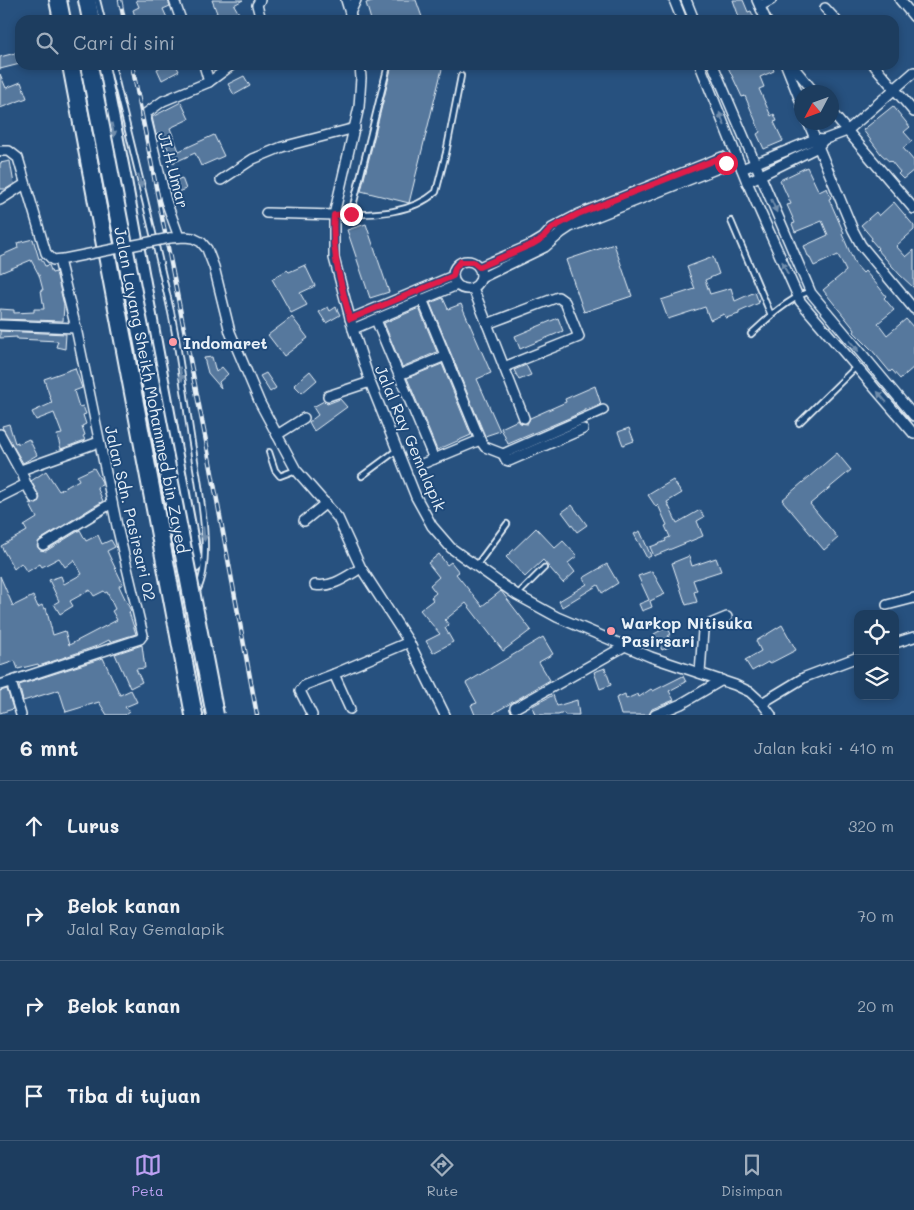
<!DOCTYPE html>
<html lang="id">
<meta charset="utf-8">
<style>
:root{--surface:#1d3d5f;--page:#2a4868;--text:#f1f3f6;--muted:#a0aebd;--line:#3b5674;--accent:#bca0f2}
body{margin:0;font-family:Mali,sans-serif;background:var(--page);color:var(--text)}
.controls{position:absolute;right:15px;bottom:15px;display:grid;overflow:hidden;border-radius:10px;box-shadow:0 2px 8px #0003}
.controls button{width:45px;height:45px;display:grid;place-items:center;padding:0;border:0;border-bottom:1px solid var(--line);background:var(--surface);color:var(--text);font:25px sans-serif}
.compass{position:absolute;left:794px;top:85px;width:45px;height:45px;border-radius:50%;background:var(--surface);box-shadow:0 2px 8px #0003;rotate:229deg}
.stop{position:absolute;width:15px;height:15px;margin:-11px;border:4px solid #e11d48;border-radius:50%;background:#fff}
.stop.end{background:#e11d48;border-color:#fff;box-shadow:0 1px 5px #0008}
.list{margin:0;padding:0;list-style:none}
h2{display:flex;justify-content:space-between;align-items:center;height:65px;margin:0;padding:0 20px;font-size:21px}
h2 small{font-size:16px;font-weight:400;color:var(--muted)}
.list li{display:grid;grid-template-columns:32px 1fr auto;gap:15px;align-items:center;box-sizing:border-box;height:90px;padding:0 20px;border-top:1px solid var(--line)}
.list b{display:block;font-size:19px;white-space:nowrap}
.list p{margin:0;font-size:16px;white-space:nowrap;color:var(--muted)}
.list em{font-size:16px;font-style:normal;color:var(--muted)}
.icon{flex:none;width:28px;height:28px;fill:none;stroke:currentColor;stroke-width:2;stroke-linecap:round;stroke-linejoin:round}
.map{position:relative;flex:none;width:914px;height:715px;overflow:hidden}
.search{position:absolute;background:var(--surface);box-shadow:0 2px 8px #0003;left:15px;right:15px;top:15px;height:55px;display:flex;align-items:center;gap:12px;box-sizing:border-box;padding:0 18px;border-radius:15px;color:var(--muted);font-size:19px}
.sheet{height:425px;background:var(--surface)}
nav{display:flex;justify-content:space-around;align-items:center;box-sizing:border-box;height:70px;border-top:1px solid var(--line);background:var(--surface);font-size:14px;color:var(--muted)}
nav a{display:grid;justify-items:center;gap:2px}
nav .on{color:var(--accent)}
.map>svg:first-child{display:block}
</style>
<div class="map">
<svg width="914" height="715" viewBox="0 0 914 715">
<rect width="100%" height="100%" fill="#27517f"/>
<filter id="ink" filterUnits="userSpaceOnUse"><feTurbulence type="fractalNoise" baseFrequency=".02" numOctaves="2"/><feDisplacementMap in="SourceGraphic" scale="10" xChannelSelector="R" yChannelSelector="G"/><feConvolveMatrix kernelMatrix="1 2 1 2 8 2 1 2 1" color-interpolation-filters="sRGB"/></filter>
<g filter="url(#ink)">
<g fill="#57789d" stroke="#e8f1f8">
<path d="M136,0H168L170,6L163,9L168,20H136L133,10L139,7Z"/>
<path d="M212,0H243L234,5L243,20H207L217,13Z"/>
<path d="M375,0H416L423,20H371L366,3Z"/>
<path d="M733,0H743L748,12L751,11L755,20H740Z"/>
<path d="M19,52L20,64L0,69V57Z"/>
<path d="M165,65H176L179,71L162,80L157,69Z"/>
<path d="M392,65H443L409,203L361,191Z"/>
<path d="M727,65H772L774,71L760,77L764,87L759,89L771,116L774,114L777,121L774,122L783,141L764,149L757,134L760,132L756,122L745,96L742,97Z"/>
<path d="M0,74L6,88L21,82L27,98L0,108Z"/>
<path d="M244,76L250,86L234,95L228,84Z"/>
<path d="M181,102L189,119L170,128L179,151L214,135L224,156L201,166L195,153L173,163L162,132L156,135L152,117Z"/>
<path d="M893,106L910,127L904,132L912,141L903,148L914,161V170L903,179L898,174L900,172L891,161L890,162L881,154L863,130Z"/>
<path d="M10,161L14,184L6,189H0V163Z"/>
<path d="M807,167L819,192L827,188L831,198L829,199L844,233L842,234L855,264L863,273L865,271L879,287L886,296L884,298L894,310L878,323L887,335L906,319L914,328V367L900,379L892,370L890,372L871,349L854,332L855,330L823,290L846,271L838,255L814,266L809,256H808L804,246L828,235L822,221L795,232L792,224L795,223L787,205L791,204L780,180Z"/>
<path d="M182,178L186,189L175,193L170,182Z"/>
<path d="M894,202L914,226V230L896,246L906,257L914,250V288L900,275L877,249L878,248L871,240L872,238L861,225L876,212L879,216Z"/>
<path d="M366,224L389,292L370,298L347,230Z"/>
<path d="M33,239L39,259L41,258L45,266L49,265L52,273L56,272L64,305L63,321L0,319V309L14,310V313L34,312V309H44L41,290H43L39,275L31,260L0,273V256L18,248L17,243Z"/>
<path d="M614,244L632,296L584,312L566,260Z"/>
<path d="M713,257L719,274L705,280L710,294L731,288L735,301L755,292L759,303L739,312V314L726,318L724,314L710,320L705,307L668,319L661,300L695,289L687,267Z"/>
<path d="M305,265L315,286L300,293L307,305L291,313L272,279L287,270L289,272Z"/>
<path d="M443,298L448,309L461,304L491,373L477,379L500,431L485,436L430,303Z"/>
<path d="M328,307L330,311L336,307L340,315L326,323L319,312Z"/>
<path d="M419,308L437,352L402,367L384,323Z"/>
<path d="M292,317L308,338L284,356L268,335Z"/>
<path d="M558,318L563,331L520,349L515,336Z"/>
<path d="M0,331L66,334L65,349L56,347L58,341L17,339V337L0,338Z"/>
<path d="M212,357L216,372L222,367L228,374L219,382L221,388L208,373L204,358Z"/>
<path d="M442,364L471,435L437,450L407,378Z"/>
<path d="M526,365L531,375L519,380L514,370Z"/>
<path d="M75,368L82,388L74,391L79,407L83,406L86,414L83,415L86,424L82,426L85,435L83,436L85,440L61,449L57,435L62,434L54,413L36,420L32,412L52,403L44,379Z"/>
<path d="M310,371L317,380L302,393L294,385Z"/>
<path d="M266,373L276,388L270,392L260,376Z"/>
<path d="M595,386L601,404L584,410V411L569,418L508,444L501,428L518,420L520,423L527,424L530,418L566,402L565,399Z"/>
<path d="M340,399L347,407L314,431L309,422L318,415L313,407L324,401L327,404Z"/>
<path d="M9,424L15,443L18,442V444L29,439L37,455L23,463L3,429L2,426Z"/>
<path d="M629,428L634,441L623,445L618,432Z"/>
<path d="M837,453L851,470L810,504L838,538L824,550L782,500Z"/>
<path d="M94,468L102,482V485L97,487L103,501L40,540L37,546L40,550L46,551L80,530L86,541L98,535L102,544L111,540L115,547L107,551L123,584L119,586L130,609L131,611L129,612L136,634L110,642L109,640L97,646L39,666L38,664L18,669L15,661L0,666V576L13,606L33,596L38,607L42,605L44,609L46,608L53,635L65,631L69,645L117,620L112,611L115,609L107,592L105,593L104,591L94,596L90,590L70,601L73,606L60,614L54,604L59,601L49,580L61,576L64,584L82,574L74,560L65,567L59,558L42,567L40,564L27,572L21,563L14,569L1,546L27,531L24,526L37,518L29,503L37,504L40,498L31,481L46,471L59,491L79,480L77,476Z"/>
<path d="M673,480L682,493L667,502L676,521L677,523L700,510L704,517L697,521L703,536L654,556L650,547L666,541L665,539L670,537L665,526L667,525L658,505L656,507L648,495Z"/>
<path d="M572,505L587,525L577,532L562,512Z"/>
<path d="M536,528L555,548L563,541L577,556L568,563L575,572L563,583L543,560L525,577L506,557Z"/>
<path d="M640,531L651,556L647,558L634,534Z"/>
<path d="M439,554L447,565L451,562L459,572L456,574L482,606L501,591L531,630L503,651L466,603L445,620L449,625L445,628L453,642L433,653L426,641L440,634L420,610L433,600L431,597L436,593L430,585L439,577L428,563Z"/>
<path d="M689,556L692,566L716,558L721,571L693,580L697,591L694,592L697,602L686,605L672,563Z"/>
<path d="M607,564L618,583L602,593L598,585L562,607L559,601L587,584L583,578Z"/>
<path d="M652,571L665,594L650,601L652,607L642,611L639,604L649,600L638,576Z"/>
<path d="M782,625L796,650L769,664L768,662L752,671L745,660L761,651L756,641Z"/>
<path d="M667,627L671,634L668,636L673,645L662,650L654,634Z"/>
<path d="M543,637L553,654L539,662L550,680L494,713V715H475L471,705L477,703L466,683Z"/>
<path d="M142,645L145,668L136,669L142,682L130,688L115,654Z"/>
<path d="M103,658L120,695L131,690L137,702L125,707L129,712L125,715H107L99,702L66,712L59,690L23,701L19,685Z"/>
<path d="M605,668L611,685L600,689L594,672Z"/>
<path d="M683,676L686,682L669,691L674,700L652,709L649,715H621L616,698L625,694L626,699L638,694L639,697L651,689L653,691Z"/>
<path d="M7,689L13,709L0,713V691Z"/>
<path d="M553,695L557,706L577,700L579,715H565L564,713L558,715H535L532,706Z"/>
</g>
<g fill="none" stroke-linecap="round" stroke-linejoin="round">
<defs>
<g id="service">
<path d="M97,0L102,20"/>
<path d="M112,65C132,147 153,230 171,312C180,355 185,400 192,443C198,482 214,555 198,589"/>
<path d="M351,214L388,65"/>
<path d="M334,215C368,214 409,216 436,192L446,153L461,76"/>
<path d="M731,221L771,315"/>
<path d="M751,334C769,317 787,300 810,291"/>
<path d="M799,423L856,367"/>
<path d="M269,452L275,470L280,476L296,470"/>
<path d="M362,476L397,450"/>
<path d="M476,566L507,524"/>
<path d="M517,595L544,568"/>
</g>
<g id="minor">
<path d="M174,0L181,20"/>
<path d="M260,0L257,5L261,20"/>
<path d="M346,0L352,20"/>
<path d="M674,0L682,20"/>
<path d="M686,0L694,20"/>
<path d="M757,0L766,20"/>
<path d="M900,0L914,17"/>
<path d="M760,6L771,0"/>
<path d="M825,8L836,20"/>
<path d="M350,13L356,0"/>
<path d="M204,65L209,82"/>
<path d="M360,65L361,78L359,107L334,215V258L353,329L370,382L416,497L432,526L451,548L517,595L557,617L651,657L735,685L750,692L762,703L771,715"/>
<path d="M700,65L747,182L800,301L914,434"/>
<path d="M713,65L811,293L914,416"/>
<path d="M786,65L802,105"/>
<path d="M792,65L814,92"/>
<path d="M874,65L914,112"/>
<path d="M832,113L914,209"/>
<path d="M808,122L853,230L861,245L914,309"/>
<path d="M0,151H9L18,158L46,253L53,260L63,259"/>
<path d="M742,169L815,139L823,140L847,131L914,72"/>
<path d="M221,180L253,159L282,147L355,128"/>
<path d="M747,182L818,147L822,142"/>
<path d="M0,200L25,184"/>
<path d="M266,213L334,215"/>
<path d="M179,237L166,201L145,114L163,101L209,82L232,65"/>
<path d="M170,238L185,237L193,238L201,242L207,249L214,267L230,332L260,403L296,470L338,518L361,568L409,642L445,715"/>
<circle cx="467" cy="275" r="14"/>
<path d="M479,267L533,244L543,238L552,228L579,214L722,157L726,163V165L570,227L561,233L545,247L481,278"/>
<path d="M473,288L524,418"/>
<path d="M422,299L480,440L485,447L503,454L603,410"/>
<path d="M350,319L453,276"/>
<path d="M376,320L434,459"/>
<path d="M487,324L558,297L565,302L579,337L504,367"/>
<path d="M0,325L76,328"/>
<path d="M353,329L457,285"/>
<path d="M399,375L445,356"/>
<path d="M328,396L370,382"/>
<path d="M0,434L20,471"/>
<path d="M277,435L304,418"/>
<path d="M503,454L506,460L509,461L583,429"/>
<path d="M422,464L480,440"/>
<path d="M26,484L34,498"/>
<path d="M0,497L26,484L21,470L99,442"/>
<path d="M304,521L326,503"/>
<path d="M43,545L112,503"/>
<path d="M315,585C332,588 346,577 361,568"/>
<path d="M887,605L914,598"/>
<path d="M895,643L914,637"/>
<path d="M700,673L703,630L710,624L727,617"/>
<path d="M334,674L350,709"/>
<path d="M11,682L21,715"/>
<path d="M0,685L140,639L143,635L117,526L76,328L59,260"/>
<path d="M762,703L805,677L858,657"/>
<path d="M515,708L625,646"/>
<path d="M312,715L300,691L305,685L334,674L409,642"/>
<path d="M655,715L681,704L722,680"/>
</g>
<g id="motorway">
<path d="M58,0L62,20"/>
<path d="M87,0L91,20"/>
<path d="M71,65L194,715"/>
<path d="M100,65L122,175L194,564"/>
</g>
</defs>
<use href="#service" stroke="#e8f1f8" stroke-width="8"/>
<use href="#minor" stroke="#e8f1f8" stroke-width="12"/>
<use href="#motorway" stroke="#e8f1f8" stroke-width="20"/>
<use href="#service" stroke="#1f4a7a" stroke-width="4.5"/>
<use href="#minor" stroke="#1f4a7a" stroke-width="9"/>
<use href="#motorway" stroke="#1f4a7a" stroke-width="16"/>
<defs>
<g id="rail">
<path d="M120,0L124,20"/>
<path d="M132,65L206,441L257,715"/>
</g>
</defs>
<use href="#rail" stroke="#e8f1f8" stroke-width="4.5"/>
<use href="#rail" stroke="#1f4a7a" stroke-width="2.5" stroke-dasharray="8" stroke-linecap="butt"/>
<defs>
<path id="minor-bridge" d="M64,259L170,238"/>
<path id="motorway-bridge" d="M89,65L215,715"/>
</defs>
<use href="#minor-bridge" stroke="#e8f1f8" stroke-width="12" stroke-linecap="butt"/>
<use href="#motorway-bridge" stroke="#e8f1f8" stroke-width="20" stroke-linecap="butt"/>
<use href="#minor-bridge" stroke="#1f4a7a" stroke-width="9"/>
<use href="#motorway-bridge" stroke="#1f4a7a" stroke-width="16"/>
</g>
<defs><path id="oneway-solid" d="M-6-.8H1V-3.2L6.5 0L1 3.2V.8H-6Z" transform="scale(1.25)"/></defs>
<g fill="#6f8dac">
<use href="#oneway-solid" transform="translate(722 119) rotate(-112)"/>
<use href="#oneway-solid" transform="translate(113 130) rotate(79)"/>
<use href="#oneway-solid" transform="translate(140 181) rotate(77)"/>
<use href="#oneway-solid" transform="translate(774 206) rotate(67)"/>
<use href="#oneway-solid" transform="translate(785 268) rotate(-114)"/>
<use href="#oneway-solid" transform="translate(854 346) rotate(50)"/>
<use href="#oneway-solid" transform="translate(181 374) rotate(81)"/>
<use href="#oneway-solid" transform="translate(882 397) rotate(-131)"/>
<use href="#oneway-solid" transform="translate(204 534) rotate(85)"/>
</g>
</g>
<g fill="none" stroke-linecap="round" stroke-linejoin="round" filter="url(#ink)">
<path stroke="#e11d48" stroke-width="6" d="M351,214L334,215C331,253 341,283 350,319L453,276L455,268L460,262H473L479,267L533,244L543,238L552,228L578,214L722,157L726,163"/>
</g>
<g fill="#ff9aa2" stroke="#1f4a7a" stroke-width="2">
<circle cx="173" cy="342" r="5"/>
<circle cx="611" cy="631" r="5"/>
</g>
<g text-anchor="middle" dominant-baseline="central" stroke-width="4" stroke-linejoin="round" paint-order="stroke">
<g font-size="16" fill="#e8f1f8" stroke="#1f4a7a">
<text transform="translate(174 170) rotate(75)">JI.H.Umar</text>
<text transform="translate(152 390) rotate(79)">Jalan Layang Sheikh Mohammed bin Zayed</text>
<text transform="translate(411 438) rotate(67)">Jalal Ray Gemalapik</text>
<text transform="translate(131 513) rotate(77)">Jalan Sdn. Pasirsari 02</text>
</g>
<g font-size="16" font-weight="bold" fill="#e8f1f8" stroke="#1f4a7a" text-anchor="start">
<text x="183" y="342">Indomaret</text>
<text x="621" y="622">Warkop Nitisuka<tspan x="621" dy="18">Pasirsari</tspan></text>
</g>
</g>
</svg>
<div class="controls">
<button><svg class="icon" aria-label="locate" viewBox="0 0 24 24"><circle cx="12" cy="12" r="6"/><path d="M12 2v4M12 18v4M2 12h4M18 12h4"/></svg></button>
<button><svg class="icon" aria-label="layers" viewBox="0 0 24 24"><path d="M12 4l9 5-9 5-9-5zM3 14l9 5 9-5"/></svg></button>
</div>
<svg class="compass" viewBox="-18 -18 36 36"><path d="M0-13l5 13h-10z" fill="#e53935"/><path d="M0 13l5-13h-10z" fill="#a0aebd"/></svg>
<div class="stop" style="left:726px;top:163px"></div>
<div class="stop end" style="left:351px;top:214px"></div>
<div class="search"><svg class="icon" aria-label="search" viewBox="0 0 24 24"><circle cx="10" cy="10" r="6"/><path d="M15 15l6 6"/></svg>Cari di sini</div>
</div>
<section class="sheet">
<h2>6 mnt<small>Jalan kaki · 410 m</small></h2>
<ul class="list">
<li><svg class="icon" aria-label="ahead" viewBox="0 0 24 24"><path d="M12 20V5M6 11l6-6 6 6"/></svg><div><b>Lurus</b></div><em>320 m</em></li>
<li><svg class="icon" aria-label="right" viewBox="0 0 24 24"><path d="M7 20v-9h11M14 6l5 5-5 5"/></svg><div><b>Belok kanan</b><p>Jalal Ray Gemalapik</p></div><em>70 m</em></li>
<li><svg class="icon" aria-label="right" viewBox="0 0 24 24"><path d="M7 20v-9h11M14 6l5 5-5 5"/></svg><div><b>Belok kanan</b></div><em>20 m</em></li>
<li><svg class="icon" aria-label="arrive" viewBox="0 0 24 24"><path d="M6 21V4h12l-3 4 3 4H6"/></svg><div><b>Tiba di tujuan</b></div></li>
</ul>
</section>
<nav>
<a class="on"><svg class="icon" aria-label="map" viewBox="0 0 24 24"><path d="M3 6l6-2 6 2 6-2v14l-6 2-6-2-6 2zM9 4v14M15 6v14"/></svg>Peta</a>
<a><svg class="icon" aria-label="directions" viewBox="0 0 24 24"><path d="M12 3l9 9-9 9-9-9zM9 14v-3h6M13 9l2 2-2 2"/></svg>Rute</a>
<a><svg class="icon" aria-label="saved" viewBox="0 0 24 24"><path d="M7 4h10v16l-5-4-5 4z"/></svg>Disimpan</a>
</nav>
